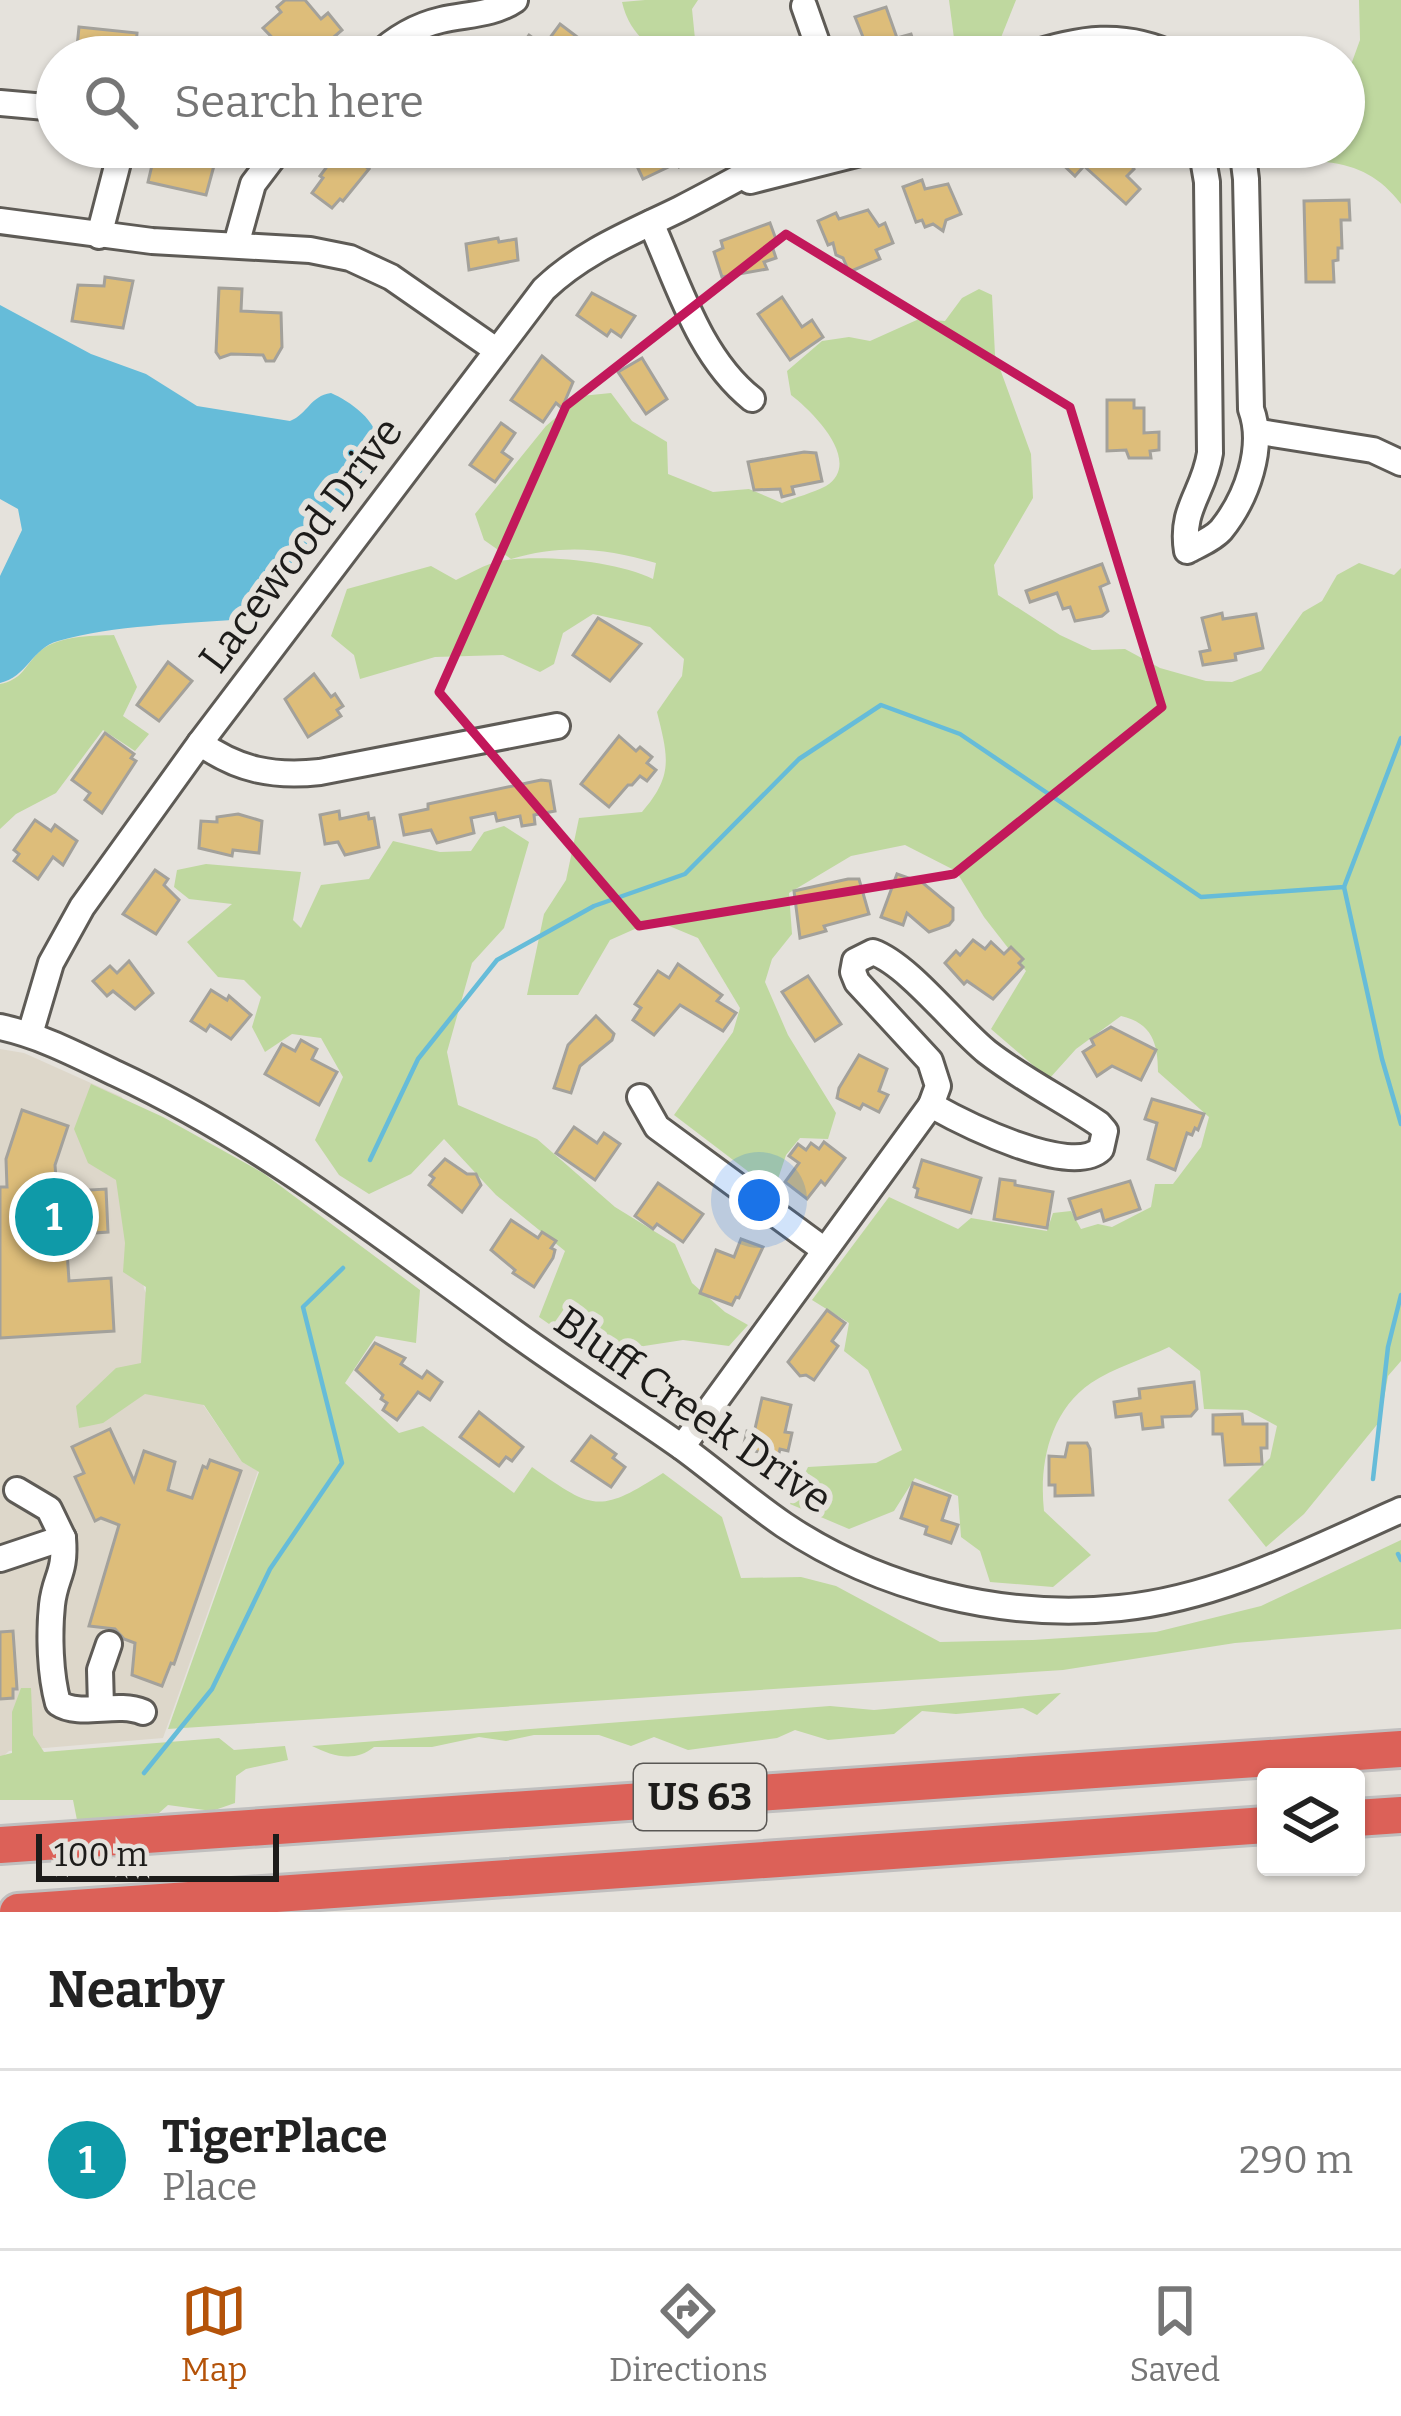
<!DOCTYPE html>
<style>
:root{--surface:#fff;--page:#f2f2f2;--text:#222;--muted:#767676;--line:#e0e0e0;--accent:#b45309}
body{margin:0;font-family:Bitter,serif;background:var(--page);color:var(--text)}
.controls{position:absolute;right:36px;bottom:36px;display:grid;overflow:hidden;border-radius:12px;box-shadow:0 3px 9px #0004}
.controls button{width:108px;height:108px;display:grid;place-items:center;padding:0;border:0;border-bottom:3px solid var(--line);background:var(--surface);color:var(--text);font:60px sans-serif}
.scale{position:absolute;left:36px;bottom:30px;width:243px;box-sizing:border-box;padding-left:12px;border:6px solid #1d1c1a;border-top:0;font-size:33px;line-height:42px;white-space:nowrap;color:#1d1c1a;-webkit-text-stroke:9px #e5e2dc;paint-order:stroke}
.you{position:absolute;left:759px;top:1200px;width:42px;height:42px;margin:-30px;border:9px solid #fff;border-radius:50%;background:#1a73e8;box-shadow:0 0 0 18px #1a73e833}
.badge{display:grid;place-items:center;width:78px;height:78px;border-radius:50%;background:var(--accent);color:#fff;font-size:39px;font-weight:700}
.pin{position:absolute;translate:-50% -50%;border:6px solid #fff;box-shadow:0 3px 12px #0006}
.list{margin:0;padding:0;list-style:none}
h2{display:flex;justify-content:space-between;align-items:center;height:156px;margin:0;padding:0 48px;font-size:51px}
h2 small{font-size:39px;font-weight:400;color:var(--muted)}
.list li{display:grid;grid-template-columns:78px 1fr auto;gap:36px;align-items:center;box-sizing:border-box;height:180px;padding:0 48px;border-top:3px solid var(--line)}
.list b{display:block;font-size:45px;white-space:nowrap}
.list p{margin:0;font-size:39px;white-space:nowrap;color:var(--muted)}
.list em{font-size:39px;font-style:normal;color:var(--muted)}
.icon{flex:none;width:66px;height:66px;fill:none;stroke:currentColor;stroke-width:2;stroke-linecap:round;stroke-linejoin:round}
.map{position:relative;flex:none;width:1401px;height:1912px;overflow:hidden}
.search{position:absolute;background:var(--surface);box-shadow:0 3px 9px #0004;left:36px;right:36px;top:36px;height:132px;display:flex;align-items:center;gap:30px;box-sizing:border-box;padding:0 42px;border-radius:66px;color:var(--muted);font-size:45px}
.sheet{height:336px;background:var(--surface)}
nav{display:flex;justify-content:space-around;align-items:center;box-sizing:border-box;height:168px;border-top:3px solid var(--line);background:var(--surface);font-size:33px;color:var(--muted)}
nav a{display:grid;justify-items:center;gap:6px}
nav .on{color:var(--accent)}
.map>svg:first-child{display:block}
</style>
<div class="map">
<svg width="1401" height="1912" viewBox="0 0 1401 1912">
<rect width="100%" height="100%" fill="#e5e2dc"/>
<path fill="#ddd7ca" d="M0,1049L24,1053L122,1097L144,1289L204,1406L242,1462L258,1471L163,1738L9,1751L0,1759Z"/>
<g fill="#bfd89f">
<path d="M645,0H698L692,9L696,49L690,57C655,57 630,36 622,2Z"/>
<path d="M949,0H1016L998,45L982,56L955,46Z"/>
<path d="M1359,0H1401V204C1380,177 1359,166 1326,162V147H1344V84L1360,40Z"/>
<path d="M979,289L992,295L995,355L1031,454L1033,498L994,565L998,595L1060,635L1092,650L1125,649L1160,668L1206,681L1232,682L1261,671L1303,612L1322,601L1337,575L1359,563L1394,575L1401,568V1361L1388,1376L1380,1421L1304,1514L1266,1547L1228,1500L1270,1458L1277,1426L1247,1410L1204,1409L1200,1371L1169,1347C1144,1359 1113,1368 1091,1383C1049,1412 1039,1465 1044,1511L1091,1555L1053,1587L990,1582L980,1551L961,1537L958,1496L915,1478L894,1511L849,1529L790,1504L808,1467L876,1463L902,1450L868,1370L844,1351L849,1323L812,1300L889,1197L958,1229L971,1218L1047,1231L1053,1213L1071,1211L1081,1229L1098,1224L1112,1227L1151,1207L1155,1184H1173L1201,1147L1209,1117L1158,1072C1158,1043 1152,1023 1121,1016L1076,1049L1049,1079L991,1029L1026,971L984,917L956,871L905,845L851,856L789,893L792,934L772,959L765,982L788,1035L836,1113L828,1139L800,1138L786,1155L774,1191L674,1115L733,1032L740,1008L698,938L655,920L610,940L578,995H527L544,914L566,880L579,818L642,812C674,775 668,757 657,712L682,676L684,659L650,627L593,614L563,633L554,664L540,672L503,655L435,657L360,679L354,655L331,636L347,589L431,566L456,580C469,574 485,564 500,561C541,554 616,561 653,579L656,563C604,548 563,544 511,559L484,540L475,514L546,426L581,396L611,393L632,421L667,442L668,474L713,492L749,489L782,503C796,497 813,493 826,486C864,462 812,411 791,395L787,371L822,341L849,337L870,341L919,319L945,321L962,298Z"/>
<path d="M114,635L137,687L123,716L149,734L135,751L103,730L56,793L16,814L0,829V684C21,680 24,668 37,654C55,635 91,636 114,635Z"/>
<path d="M504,826L529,842L504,928L472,963L447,1052L458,1105L537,1139L615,1207L675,1244L692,1283L725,1312L748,1325L729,1346L683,1340L644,1346L622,1375L539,1317L565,1251L496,1195L444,1139L411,1174L369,1194L339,1175L315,1140L343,1077L321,1038L292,1034L265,1052L252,1027L261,997L244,980L218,977L187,942L232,904L189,899L174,887L177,870L206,864L301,872L293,920L301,928L321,885L369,879L393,841L440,852L471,851L484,832Z"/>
<path d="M91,1084L163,1117L263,1173L420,1290L416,1343L376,1336L345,1383L399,1433L423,1426L514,1493L532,1467C593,1510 599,1514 663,1473L722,1517L741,1578L801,1577L836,1586L940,1642L1033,1640L1156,1632L1261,1606L1401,1540V1629L1235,1643L1063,1670L168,1729L259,1472L242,1462L204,1405L145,1394L103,1423L79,1428L76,1406L116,1368L141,1363L146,1287L123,1272L125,1243L116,1180L88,1163L74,1129Z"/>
<path d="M21,1688H31L33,1735L44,1752L219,1738L234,1750L285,1746L288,1760L246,1769L236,1776L235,1803L212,1811L168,1805L159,1813L77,1820L73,1800H0V1756L12,1753V1712Z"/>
<path d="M1061,1693L1037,1715L1023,1708L956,1714L922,1711L894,1734L828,1740L795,1730L777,1738L688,1750L654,1737L631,1746L599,1735H534L506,1741L479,1737L432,1747H374C355,1763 332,1756 312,1746L830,1706L874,1710Z"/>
</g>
<path fill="#66bcd9" d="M0,305L91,354L146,374L197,406L290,421C308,414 310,396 331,393C352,402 385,426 377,452L300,553L243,619C185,624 113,625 58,641C32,648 27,677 0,683V576L22,530L18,509L0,499Z"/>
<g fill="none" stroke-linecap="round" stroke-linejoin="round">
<g stroke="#66bcd9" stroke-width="4.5">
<path d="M1344,887L1382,1059L1401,1124"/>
<path d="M370,1160L418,1059L497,960L594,906L685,874L799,759L881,705L960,734L1201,897L1344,887L1401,738"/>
<path d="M1373,1479L1388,1347L1401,1295"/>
<path d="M1398,1554L1401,1560"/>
<path d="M144,1773L212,1689L270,1569L342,1463L303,1307L343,1268"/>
</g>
</g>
<g fill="#ddbd7a" stroke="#a3a19b" stroke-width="3">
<path d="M285,0H305L321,19L328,13L342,30L319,50L308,38L289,55L263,28L281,12L277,7Z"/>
<path d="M886,7L897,38L911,34L917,53L903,57H871L855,17Z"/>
<path d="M560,24L588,45L580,57H530L519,49L529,35L544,46Z"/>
<path d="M79,27L137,33L135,57H76Z"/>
<path d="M336,147H363L354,158L369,169L343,201L340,199L332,208L312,193L323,178L320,176L329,164L326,161Z"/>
<path d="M628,147H716L679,167L677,163L643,179Z"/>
<path d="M1067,147H1093L1099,153L1105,147H1118L1134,169L1127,176L1140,189L1126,204L1084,166L1075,176L1056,158Z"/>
<path d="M166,149L184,154L185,149L215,162L206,195L148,182L153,161L162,164Z"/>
<path d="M922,180L925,189L948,184L955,200L961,214L946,220L943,231L933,224L925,227L922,220L916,222L903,187Z"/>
<path d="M1349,200L1350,220H1341L1342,248H1338V260L1333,261L1334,282H1306L1304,201Z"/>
<path d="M868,210L879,226L885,223L893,243L876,250L880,259L849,272L843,258L836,255L833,243L828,245L818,221L836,213L839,219Z"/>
<path d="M770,223L777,242L771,243L776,258L764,262L767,269L722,277L714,252L723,248L721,241Z"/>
<path d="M498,238L499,242L516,239L518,260L469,270L466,244Z"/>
<path d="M105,277L133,281L123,328L72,321L78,285L104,286Z"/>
<path d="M219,288L242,289L241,311L281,313L282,347L274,361H266L263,355L231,354L220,358L216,352Z"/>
<path d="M592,293L635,316L621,337L611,330L607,336L577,315Z"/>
<path d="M782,297L802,327L812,320L823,337L790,360L758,314Z"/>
<path d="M542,356L573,382L562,408L556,403L543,422L511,400Z"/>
<path d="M642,358L667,399L646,414L618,372Z"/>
<path d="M1107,400H1134V408H1144V433L1159,432V450L1150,451L1151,458H1129L1126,450L1107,451Z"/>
<path d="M501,423L515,433L502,452L512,459L495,482L470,465Z"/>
<path d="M804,452L816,453L822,481L792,487L794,494L782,497L780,489L754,490L748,462Z"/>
<path d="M1102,564L1109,583L1100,587L1108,611L1102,616L1075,621L1070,607L1063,609L1057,593L1030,602L1026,591Z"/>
<path d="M1222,613L1223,619L1256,614L1263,648L1235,654L1236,660L1203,665L1200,652L1210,650L1202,618Z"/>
<path d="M598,618L641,644L610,681L573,655Z"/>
<path d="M168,662L192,681L159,721L137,705Z"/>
<path d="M314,674L331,697L335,694L343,706L337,710L341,716L308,737L285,699Z"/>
<path d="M105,733L134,754L131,758L136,761L102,813L85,800L90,793L72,780Z"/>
<path d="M619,736L636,751L640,747L652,757L647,763L656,770L647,781L640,776L632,785H628L609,807L581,784Z"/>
<path d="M541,780L550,781L555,811L534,815L535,824L522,826L520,816L497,821L495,813L471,818L474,833L437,843L431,830L404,835L400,815L428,809V804Z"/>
<path d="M339,811L340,819L368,813L369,819L374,818L379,847L345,855L338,842L325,844L320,815Z"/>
<path d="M238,814L262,821L259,853L233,850L232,856L199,848L201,821L217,822V817Z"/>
<path d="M35,820L51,831L55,825L77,841L63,865L53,857L38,879L14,861L19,854L14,850Z"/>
<path d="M155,870L168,879L164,885L179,900L156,934L123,914Z"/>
<path d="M897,874L923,883L953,908V920L949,925L929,932L907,913L903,925L881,917Z"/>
<path d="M848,879H859L869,914L824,926L826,931L800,938L794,891Z"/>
<path d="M973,940L985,949L991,942L1004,954L1011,947L1023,959L1019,963L1023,967L993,999L967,981L964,984L945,963L956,951L960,955Z"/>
<path d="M129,961L153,993L135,1009L113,991L107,996L93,981L110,966L117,973Z"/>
<path d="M678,964L722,995L717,1001L736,1013L723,1031L680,1005L654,1035L633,1020L641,1008L635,1004L658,971L669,978Z"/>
<path d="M808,976L841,1024L815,1041L782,992Z"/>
<path d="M211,990L227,1000L229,996L251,1015L231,1039L210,1025L206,1031L191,1021Z"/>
<path d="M596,1016L614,1034L612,1040L580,1066L571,1093L554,1088L568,1045Z"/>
<path d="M1111,1027L1156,1050L1141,1080L1112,1066L1097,1076L1083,1052L1094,1045L1091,1039Z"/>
<path d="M301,1040L317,1049L312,1059L337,1072L319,1105L265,1074L282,1044L295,1051Z"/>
<path d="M859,1055L887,1069L879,1091L888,1095L879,1112L863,1104L860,1109L837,1098L839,1088Z"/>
<path d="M1152,1099L1204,1114L1198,1130L1195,1128L1192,1135L1187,1133L1175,1170L1148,1159L1157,1123L1145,1119Z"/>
<path d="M22,1110L68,1126L55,1165L57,1192L106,1189L108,1232L66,1235L69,1281L111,1278L114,1331L0,1338V1187H7L6,1159Z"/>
<path d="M574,1127L597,1143L604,1133L620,1144L595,1180L556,1153Z"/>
<path d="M824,1142L845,1158L825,1185L821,1181L807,1199L785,1182L799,1163L789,1156L798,1144L806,1150L811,1143L819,1149Z"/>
<path d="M445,1159L467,1174H476L481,1185L462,1212L429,1185L434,1178L430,1175Z"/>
<path d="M922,1160L981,1178L971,1213L916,1197L918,1189L914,1187Z"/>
<path d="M1000,1179L1015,1181V1185L1053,1192L1047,1228L994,1219Z"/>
<path d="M1130,1181L1140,1209L1104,1221L1101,1210L1076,1219L1069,1199Z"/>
<path d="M658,1183L703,1214L683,1242L657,1224L653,1229L635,1216Z"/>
<path d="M511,1220L538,1238L542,1232L556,1241L551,1248L555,1250L553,1258L534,1287L513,1273L515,1270L491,1250Z"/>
<path d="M741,1239L763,1247L739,1298L736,1297L732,1305L700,1293L716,1250L734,1257Z"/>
<path d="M827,1310L845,1323L832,1341L838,1346L814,1380L806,1375L800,1376L788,1362Z"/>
<path d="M375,1343L405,1358L401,1364L422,1378L427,1371L442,1382L430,1400L418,1392L397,1420L383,1410L387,1403L381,1399L383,1395L356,1370Z"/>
<path d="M1194,1382L1197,1409L1191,1416L1162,1417L1163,1427L1143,1429L1141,1414L1116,1417L1114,1402L1140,1398L1139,1389Z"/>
<path d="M762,1398L791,1405L785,1432L792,1433L788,1451L780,1449L778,1457L743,1448L747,1431L754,1433Z"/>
<path d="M479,1412L523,1447L512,1461L506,1457L499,1466L460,1437Z"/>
<path d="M1242,1414L1243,1424H1267V1448H1261L1262,1464L1225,1465L1222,1434H1213V1415Z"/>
<path d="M110,1429L134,1481L144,1451L175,1462L168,1490L192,1498L203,1466L207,1468L210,1460L241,1471L174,1664L171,1663L162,1686L132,1675L135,1643L124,1639L115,1629L89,1626L119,1525L101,1518L95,1521L75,1477L84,1473L72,1447Z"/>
<path d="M591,1436L616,1454L613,1458L625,1467L611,1487L572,1461Z"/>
<path d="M1068,1443H1087L1090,1449L1093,1495L1055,1496V1485H1049V1456L1065,1457Z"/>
<path d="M913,1483L950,1496L942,1520L958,1525L951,1543L925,1534L927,1527L901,1518Z"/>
<path d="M13,1631L17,1689H13V1698L0,1699V1632Z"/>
</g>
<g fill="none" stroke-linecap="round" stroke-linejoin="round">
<defs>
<g id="minor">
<path d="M804,6L822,57"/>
<path d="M375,57C394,39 415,26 441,20C467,14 493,15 515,0"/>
<path d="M1022,57C1078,38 1124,30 1178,57"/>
<path d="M0,103L57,108"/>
<path d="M1201,147L1207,182L1210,453C1204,493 1180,508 1187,551C1198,545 1213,539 1221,530C1247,498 1265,447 1251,409L1246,179L1242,147"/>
<path d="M750,181L884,147"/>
<path d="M0,221L152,241L310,250L350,258L391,277L496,350"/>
<path d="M651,223C678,283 699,357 752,399"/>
<path d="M99,236L122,147"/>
<path d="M236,245L253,184L281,147"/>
<path d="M1260,432L1373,450L1401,463"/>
<path d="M200,743C238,770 273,777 320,772L557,726"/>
<path d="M873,952C909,965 955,1026 987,1052C1023,1080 1062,1099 1099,1124L1105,1131L1101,1149C1071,1178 963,1123 931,1105L938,1086L930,1061L857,982L853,972L855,961Z"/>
<path d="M0,1027C42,1036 79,1056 117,1074C259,1140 378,1234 504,1325C562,1368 624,1406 683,1448C717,1473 749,1501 784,1525C881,1590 1004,1620 1120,1608C1220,1598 1311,1550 1401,1510"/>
<path d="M30,1034L51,963L82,907L200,743L544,289C584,251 631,233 680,209C719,189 757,168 795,147"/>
<path d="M640,1097L657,1127L823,1249"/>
<path d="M682,1447L931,1105"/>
<path d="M63,1538C66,1574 55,1576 52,1605C49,1634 50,1674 58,1703C80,1718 116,1701 143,1712"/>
<path d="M0,1559L63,1538L49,1509L17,1490"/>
<path d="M101,1707L100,1670L109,1644"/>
</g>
<g id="highway">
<path d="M1356,1818L1401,1815"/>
<path d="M0,1845L1401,1749"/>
<path d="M18,1912L1266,1825"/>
</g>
</defs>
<use href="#minor" stroke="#5e5b56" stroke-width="30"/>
<use href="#highway" stroke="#c0bfbf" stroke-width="42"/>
<use href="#minor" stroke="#fff" stroke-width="24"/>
<use href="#highway" stroke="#dc6158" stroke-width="36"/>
</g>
<path fill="none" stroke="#c2185b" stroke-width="9" stroke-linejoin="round" d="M786,234L1070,407L1162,707L954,874L639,926L439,692L566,406Z"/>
<g text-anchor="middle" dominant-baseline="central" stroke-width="12" stroke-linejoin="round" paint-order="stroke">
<rect fill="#e5e2dc" stroke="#595754" stroke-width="3" x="634" y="1764" width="132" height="66" rx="9"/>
<g font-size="39" font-weight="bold" fill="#1d1c1a">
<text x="700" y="1797">US 63</text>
</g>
<g font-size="42" fill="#1d1c1a" stroke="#e5e2dc">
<text transform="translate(301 545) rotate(-53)">Lacewood Drive</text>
<text transform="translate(693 1410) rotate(35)">Bluff Creek Drive</text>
</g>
</g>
</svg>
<div class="controls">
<button><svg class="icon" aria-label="layers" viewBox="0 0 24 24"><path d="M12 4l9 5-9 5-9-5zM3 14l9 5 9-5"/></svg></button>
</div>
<div class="scale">100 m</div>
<div class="you"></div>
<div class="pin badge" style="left:54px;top:1217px;background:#0f9aa8">1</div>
<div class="search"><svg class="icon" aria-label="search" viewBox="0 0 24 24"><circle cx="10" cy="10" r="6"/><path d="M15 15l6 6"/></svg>Search here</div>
</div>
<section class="sheet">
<h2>Nearby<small></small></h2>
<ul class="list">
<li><span class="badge" style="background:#0f9aa8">1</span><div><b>TigerPlace</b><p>Place</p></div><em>290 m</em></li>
</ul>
</section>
<nav>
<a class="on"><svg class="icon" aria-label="map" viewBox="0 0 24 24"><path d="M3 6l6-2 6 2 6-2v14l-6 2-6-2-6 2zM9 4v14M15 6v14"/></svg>Map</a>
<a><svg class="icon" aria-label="directions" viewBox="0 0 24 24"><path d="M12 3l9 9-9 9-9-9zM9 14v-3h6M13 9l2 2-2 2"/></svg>Directions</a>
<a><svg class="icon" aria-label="saved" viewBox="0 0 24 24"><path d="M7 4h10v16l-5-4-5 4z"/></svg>Saved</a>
</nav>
